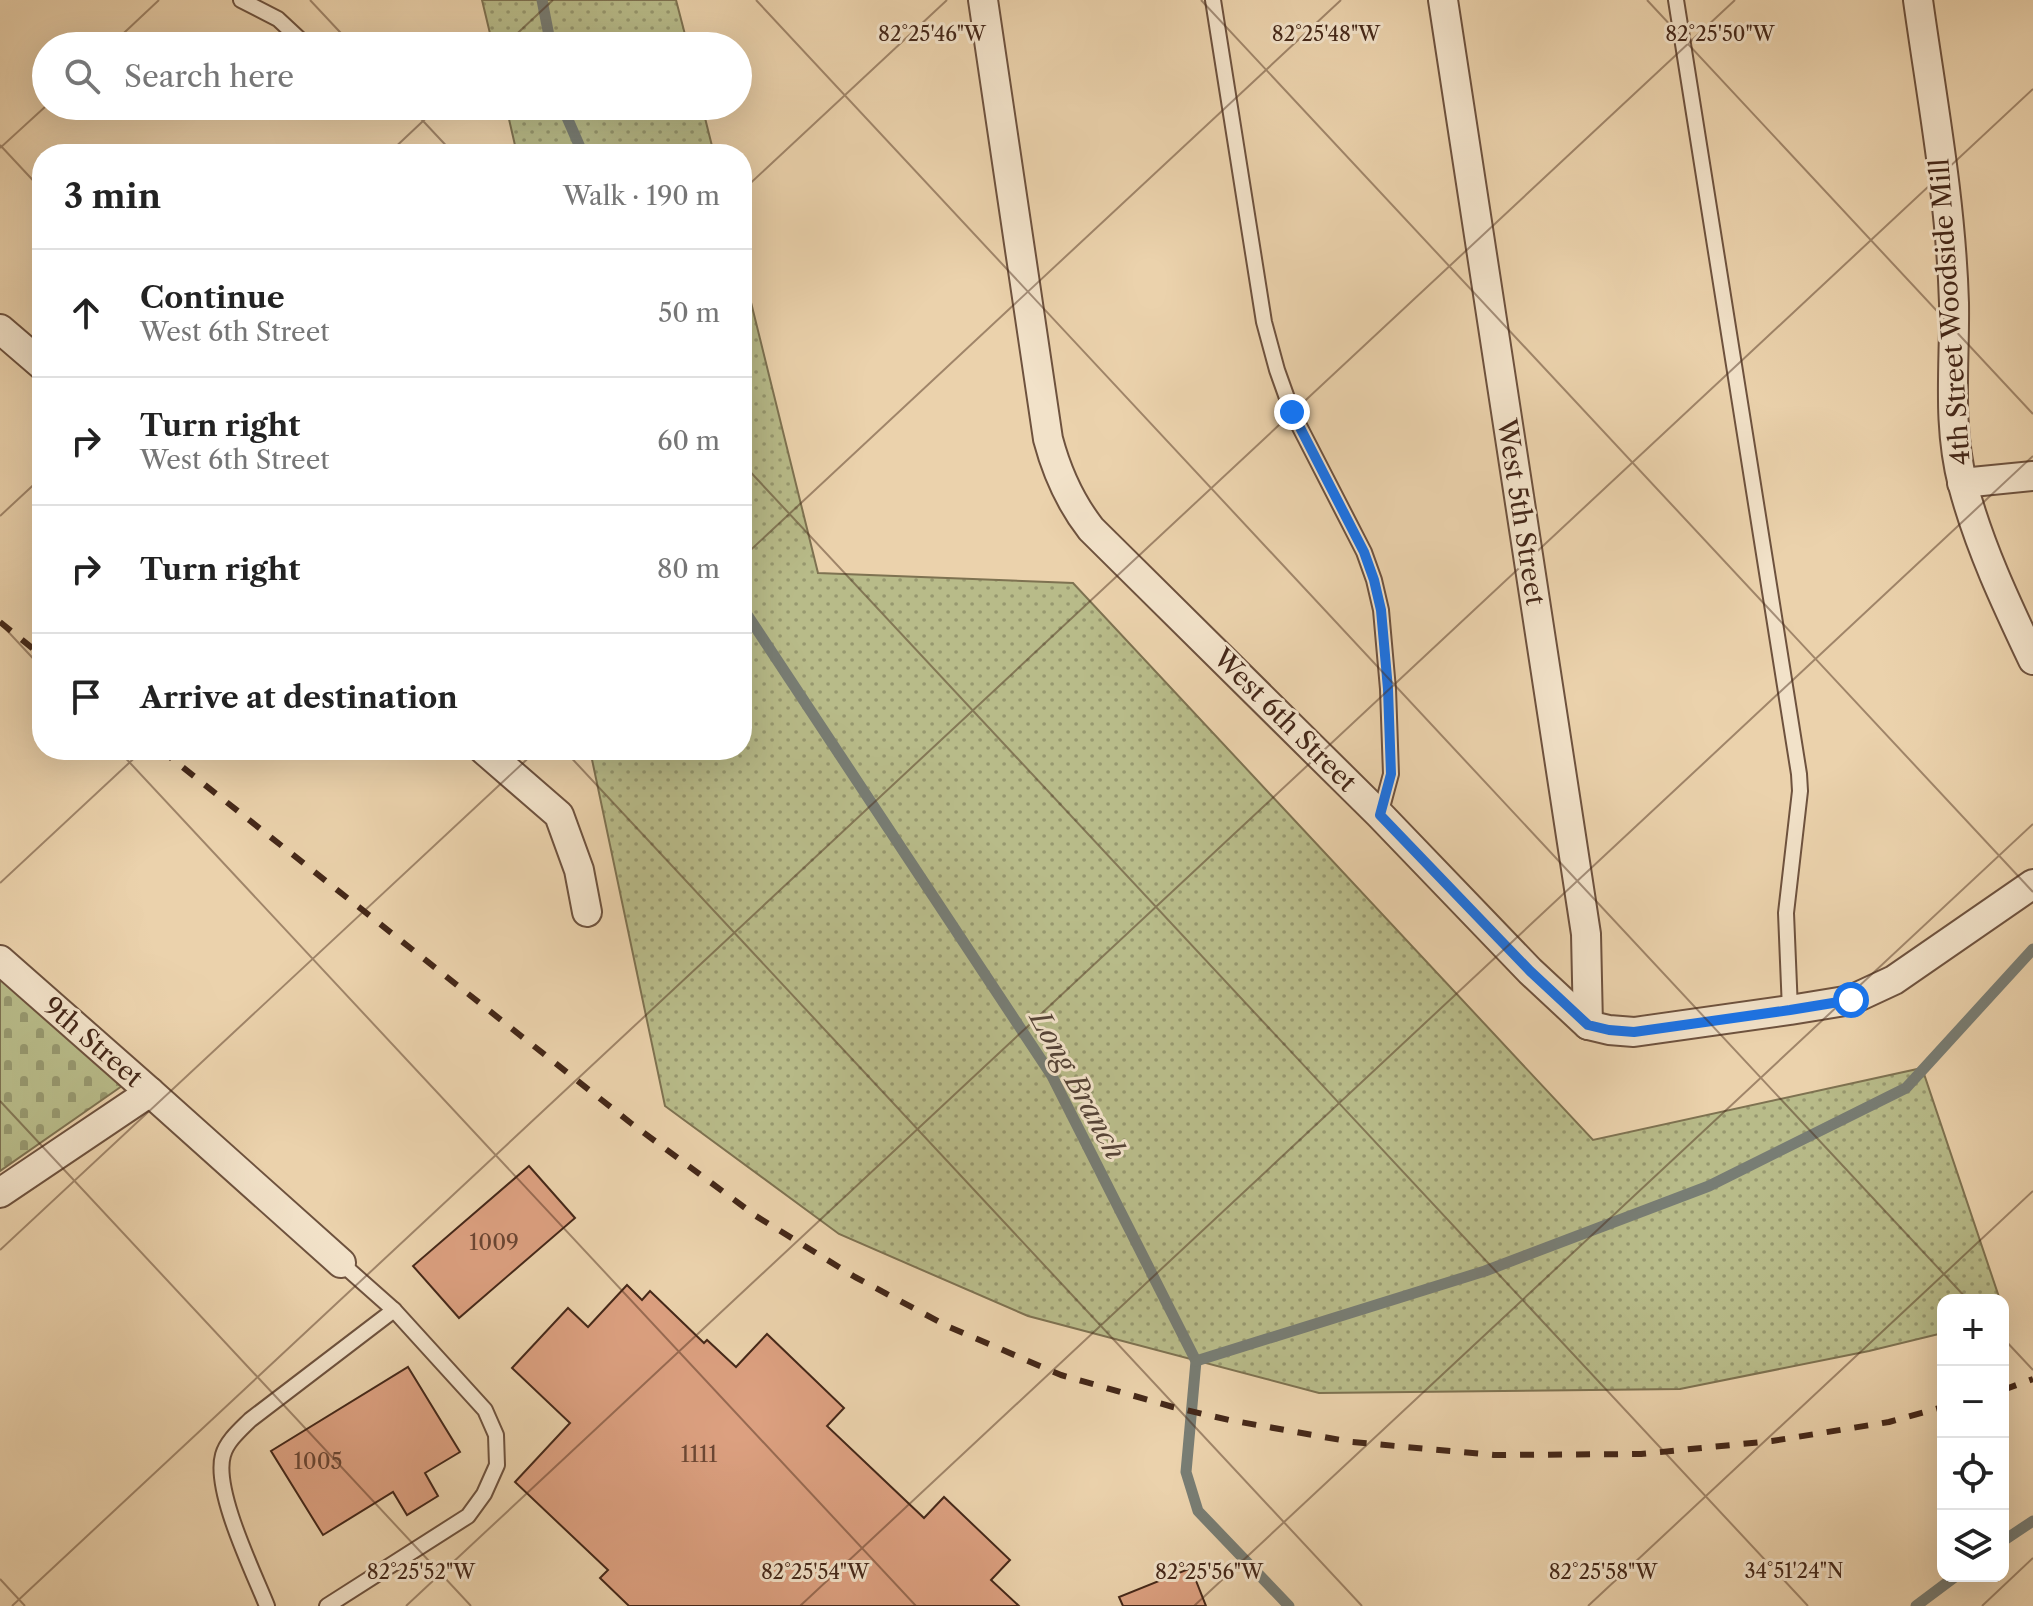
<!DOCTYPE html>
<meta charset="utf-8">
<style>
:root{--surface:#fff;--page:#f6f6f6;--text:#222;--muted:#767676;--line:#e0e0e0}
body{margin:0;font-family:"Libre Caslon Text",serif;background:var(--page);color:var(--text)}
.controls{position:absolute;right:24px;bottom:24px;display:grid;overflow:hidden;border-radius:16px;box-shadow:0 8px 32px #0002}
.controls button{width:72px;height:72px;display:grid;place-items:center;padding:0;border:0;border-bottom:2px solid var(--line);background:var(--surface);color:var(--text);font:40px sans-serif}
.stop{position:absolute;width:24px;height:24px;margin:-18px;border:6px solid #1a73e8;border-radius:50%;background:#fff}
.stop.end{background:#1a73e8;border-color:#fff;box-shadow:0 2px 8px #0008}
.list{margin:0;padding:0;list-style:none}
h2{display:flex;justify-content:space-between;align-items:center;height:104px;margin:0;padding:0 32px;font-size:34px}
h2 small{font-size:26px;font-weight:400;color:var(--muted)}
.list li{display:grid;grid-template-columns:52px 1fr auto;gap:24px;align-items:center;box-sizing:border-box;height:128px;padding:0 32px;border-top:2px solid var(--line)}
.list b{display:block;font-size:30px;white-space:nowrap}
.list p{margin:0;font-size:26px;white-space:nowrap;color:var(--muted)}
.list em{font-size:26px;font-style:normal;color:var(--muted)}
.icon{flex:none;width:44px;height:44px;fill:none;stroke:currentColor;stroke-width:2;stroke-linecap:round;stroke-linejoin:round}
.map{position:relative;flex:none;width:2033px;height:1606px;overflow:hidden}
.search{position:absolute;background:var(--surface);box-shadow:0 8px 32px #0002;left:32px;top:32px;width:720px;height:88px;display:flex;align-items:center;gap:20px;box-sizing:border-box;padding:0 28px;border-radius:44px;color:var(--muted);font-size:30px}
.panel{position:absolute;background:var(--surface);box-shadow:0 8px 32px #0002;left:32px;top:144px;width:720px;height:616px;border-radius:32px}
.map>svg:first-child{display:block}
</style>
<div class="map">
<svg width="2033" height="1606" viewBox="0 0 2033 1606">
<defs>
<pattern id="grass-dots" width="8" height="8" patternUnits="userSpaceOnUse" patternTransform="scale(2)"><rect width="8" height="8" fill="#b8bb89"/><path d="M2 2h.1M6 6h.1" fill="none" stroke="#97986f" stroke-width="1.8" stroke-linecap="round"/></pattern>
<pattern id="cemetery-stones" width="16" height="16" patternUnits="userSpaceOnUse" patternTransform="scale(2)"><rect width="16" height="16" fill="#b8bb89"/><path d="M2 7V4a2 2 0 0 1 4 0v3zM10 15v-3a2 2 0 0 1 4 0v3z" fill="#97986f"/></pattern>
</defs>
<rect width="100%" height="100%" fill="#ebd2ac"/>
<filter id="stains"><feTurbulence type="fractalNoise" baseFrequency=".0025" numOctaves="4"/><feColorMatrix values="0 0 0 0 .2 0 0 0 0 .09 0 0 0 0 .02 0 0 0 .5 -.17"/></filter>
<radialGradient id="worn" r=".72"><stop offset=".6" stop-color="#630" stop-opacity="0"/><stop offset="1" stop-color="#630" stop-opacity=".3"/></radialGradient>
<g fill="url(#grass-dots)" stroke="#7e7251" stroke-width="2">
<path d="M482,0H676L688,46H493Z"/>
<path d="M506,106H702L714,154H517Z"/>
<path d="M742,266L818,573L1073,583L1593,1140L1922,1068L2000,1300H1943V1333L1869,1351L1680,1389L1319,1393L1028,1316L839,1234L665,1106L590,750H742Z"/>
</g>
<path fill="url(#cemetery-stones)" stroke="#7e7251" stroke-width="2" d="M0,977L122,1086L0,1171Z"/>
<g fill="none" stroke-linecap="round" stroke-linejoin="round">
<g stroke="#787d74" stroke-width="11">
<path d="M542,0L551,46"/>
<path d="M562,106L583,154"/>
<path d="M742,607L1052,1076L1196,1361L1186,1472L1198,1511L1289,1606"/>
<path d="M1196,1361L1485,1271L1709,1186L1906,1088L2033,949"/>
<path d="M2003,1541L2033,1521"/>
<path d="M1916,1606L1956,1576"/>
</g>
</g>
<g fill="#dca080" stroke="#452819" stroke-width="2">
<path d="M529,1166L575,1218L459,1318L413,1266Z"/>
<path d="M627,1285L642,1300L650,1291L704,1343L707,1340L736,1367L767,1334L844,1408L827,1426L924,1518L944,1497L1010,1560L991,1580L1019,1606H629L600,1578L608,1570L515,1482L570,1423L512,1368L568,1308L588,1327Z"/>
<path d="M408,1367L460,1452L425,1473L438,1496L407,1515L393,1492L323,1535L271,1451Z"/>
<path d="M1191,1568L1206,1606H1123L1119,1597Z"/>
</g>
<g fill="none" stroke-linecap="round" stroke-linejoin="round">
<defs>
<g id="service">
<path d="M241,0L278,19L307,46"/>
<path d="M1213,0L1264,322L1277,370L1292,412L1364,552L1374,580L1381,610L1388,689L1391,774L1380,815"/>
<path d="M1676,0L1799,774L1800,791L1786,913L1790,1010"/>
<path d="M371,106L373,108"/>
<path d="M267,1606C253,1571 213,1490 223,1455C227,1441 240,1430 250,1420L394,1310"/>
<path d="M327,1606L468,1516L484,1494L497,1465L496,1435L485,1410L394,1310L341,1263"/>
</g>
<g id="minor">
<path d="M983,0L1048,439C1057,473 1070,502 1091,529L1380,815L1530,971L1588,1025L1609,1030L1634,1032L1790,1010L1851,1000L1894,980L2033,884"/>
<path d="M1443,0L1586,934L1588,1025"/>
<path d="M1918,0C1932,100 1951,201 1954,303C1955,365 1947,423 1963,485C1979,546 2006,603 2033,660"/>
<path d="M0,329L42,365"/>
<path d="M1962,483L2033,476"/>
<path d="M484,750L559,815L579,870L587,912"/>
<path d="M0,960L150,1092L341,1263"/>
<path d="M0,1193L150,1092"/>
</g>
</defs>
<use href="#service" stroke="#6e523e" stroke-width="18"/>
<use href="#minor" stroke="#6e523e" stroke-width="32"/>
<use href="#service" stroke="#f2e2c9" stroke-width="14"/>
<use href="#minor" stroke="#f2e2c9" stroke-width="28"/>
<g stroke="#452819" stroke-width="6" stroke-dasharray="14 14" stroke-linecap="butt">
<path d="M0,622L42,656"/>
<path d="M161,750L632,1124L756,1216L855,1277L949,1327L1061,1375L1173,1407L1229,1420L1352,1442L1494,1455L1641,1454L1772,1441L1889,1422L1943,1407"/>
<path d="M2003,1390L2033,1379"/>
</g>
</g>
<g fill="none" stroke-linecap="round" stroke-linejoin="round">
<path stroke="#1a73e8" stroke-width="10" d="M1292,412L1364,552L1374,580L1381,610L1388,689L1391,774L1380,815L1530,971L1588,1025L1609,1030L1634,1032L1790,1010L1851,1000"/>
</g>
<path fill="none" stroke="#452819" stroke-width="2" stroke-opacity="0.45" d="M310,0L353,46M756,0L1968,1300M1201,0L2033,892M1647,0L2033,414M110,46L159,0M504,46L553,0M409,106L454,154M0,145L42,190M0,148L46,106M388,154L439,106M742,191L947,0M742,463L1808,1606M0,516L42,477M742,558L1341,0M0,623L42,668M118,750L916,1606M564,750L1362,1606M0,883L143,750M0,1101L471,1606M0,1250L537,750M2003,1338L2033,1370M0,1579L25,1606M12,1606L1735,0M406,1606L2033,89M800,1606L2033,456M1194,1606L2033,824M1588,1606L2033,1191M1982,1606L2033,1558"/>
<g text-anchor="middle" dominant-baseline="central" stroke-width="6" stroke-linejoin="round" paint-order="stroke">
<g font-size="22" fill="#6b4633">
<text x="494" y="1242">1009</text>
<text x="699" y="1454">1111</text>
<text x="318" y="1461">1005</text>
</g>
<g font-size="26" fill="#452819" stroke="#f2e2c9">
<text transform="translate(1950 312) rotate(-94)">4th Street Woodside Mill</text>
<text transform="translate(1521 512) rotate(81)">West 5th Street</text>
<text transform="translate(1285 720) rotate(45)">West 6th Street</text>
<text transform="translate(93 1042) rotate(41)">9th Street</text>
</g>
<g font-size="28" font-style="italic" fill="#564437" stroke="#f2e2c9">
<text transform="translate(1078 1085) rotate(61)">Long Branch</text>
</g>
</g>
<g font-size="20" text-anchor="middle" fill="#452819" stroke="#f2e2c9" stroke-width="6" stroke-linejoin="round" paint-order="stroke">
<text x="932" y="41">82°25'46"W</text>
<text x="1326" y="41">82°25'48"W</text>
<text x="1720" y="41">82°25'50"W</text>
<text x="1794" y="1578">34°51'24"N</text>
<text x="421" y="1579">82°25'52"W</text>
<text x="815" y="1579">82°25'54"W</text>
<text x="1209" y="1579">82°25'56"W</text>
<text x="1603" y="1579">82°25'58"W</text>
</g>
<rect width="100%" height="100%" filter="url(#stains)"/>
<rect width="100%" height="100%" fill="url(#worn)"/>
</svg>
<div class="controls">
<button>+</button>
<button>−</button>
<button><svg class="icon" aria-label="locate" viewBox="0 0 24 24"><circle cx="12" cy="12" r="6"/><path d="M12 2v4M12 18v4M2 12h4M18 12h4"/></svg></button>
<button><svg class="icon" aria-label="layers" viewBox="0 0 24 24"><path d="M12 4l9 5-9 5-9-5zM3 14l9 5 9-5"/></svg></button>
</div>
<div class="stop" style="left:1851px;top:1000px"></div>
<div class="stop end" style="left:1292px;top:412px"></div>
<div class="search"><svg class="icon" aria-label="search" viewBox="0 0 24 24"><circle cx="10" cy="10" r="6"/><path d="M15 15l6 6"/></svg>Search here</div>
<section class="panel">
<h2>3 min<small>Walk · 190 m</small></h2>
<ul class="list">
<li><svg class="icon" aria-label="ahead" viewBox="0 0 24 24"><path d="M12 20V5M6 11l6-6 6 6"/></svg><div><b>Continue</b><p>West 6th Street</p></div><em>50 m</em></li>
<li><svg class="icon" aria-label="right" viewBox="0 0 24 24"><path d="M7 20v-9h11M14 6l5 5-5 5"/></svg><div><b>Turn right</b><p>West 6th Street</p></div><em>60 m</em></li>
<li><svg class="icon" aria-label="right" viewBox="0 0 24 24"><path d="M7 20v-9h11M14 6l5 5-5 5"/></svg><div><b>Turn right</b></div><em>80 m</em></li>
<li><svg class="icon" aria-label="arrive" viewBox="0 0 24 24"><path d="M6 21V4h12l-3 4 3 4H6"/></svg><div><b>Arrive at destination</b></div></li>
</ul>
</section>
</div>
